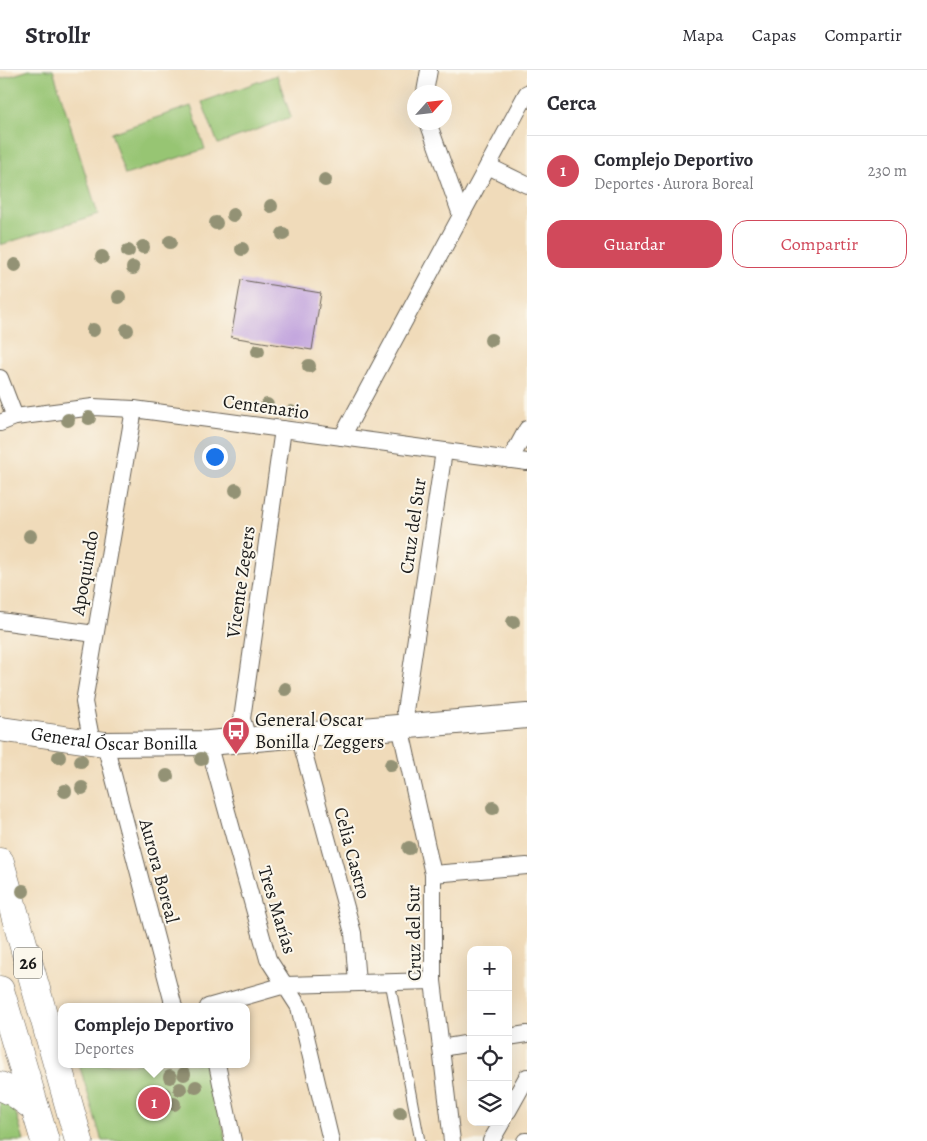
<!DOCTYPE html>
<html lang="es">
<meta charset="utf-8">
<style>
:root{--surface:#fff;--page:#f7f7f7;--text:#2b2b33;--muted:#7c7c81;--line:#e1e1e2;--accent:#d1495b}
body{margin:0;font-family:Alegreya,serif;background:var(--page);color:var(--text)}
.controls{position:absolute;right:15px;bottom:15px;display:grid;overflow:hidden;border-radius:10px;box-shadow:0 5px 20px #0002}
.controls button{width:45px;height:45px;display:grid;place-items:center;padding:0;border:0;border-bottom:1px solid var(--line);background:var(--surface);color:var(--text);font:25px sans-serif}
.compass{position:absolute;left:407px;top:15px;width:45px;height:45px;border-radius:50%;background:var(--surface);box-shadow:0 5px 20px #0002;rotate:63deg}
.you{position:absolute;left:214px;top:386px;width:18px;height:18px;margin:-12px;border:4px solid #fff;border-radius:50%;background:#1a73e8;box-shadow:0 0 0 8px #1a73e833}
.badge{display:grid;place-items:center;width:32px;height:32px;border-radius:50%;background:var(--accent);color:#fff;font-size:16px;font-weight:700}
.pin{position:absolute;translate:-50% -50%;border:2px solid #fff;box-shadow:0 1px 5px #0006}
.popup{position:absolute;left:58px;top:933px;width:192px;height:65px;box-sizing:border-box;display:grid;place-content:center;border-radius:10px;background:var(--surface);filter:drop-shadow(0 1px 4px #0005);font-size:16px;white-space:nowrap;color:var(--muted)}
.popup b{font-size:19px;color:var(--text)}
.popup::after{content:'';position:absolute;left:50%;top:100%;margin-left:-10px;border:10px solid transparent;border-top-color:var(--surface)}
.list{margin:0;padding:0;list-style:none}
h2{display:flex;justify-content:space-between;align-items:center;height:65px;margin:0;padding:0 20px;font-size:21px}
h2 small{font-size:16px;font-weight:400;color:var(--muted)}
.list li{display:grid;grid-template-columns:32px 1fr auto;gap:15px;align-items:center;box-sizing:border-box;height:70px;padding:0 20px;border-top:1px solid var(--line)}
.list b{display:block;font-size:19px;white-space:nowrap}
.list p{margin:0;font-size:16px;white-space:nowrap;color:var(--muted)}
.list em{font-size:16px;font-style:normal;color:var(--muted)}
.actions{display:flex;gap:10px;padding:15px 20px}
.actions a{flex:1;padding:11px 0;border:1px solid var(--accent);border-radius:15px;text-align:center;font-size:18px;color:var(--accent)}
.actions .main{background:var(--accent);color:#fff}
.icon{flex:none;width:28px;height:28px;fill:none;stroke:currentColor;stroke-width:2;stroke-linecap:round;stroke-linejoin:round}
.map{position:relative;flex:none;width:527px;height:1071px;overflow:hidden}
header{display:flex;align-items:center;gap:30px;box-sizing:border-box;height:70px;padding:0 25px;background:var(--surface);border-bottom:1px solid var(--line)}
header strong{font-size:24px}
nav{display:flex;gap:28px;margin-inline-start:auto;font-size:18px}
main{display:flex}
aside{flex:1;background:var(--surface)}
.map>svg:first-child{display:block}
</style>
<header>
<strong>Strollr</strong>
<nav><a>Mapa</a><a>Capas</a><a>Compartir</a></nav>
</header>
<main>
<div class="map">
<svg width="527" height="1071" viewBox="0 0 527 1071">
<rect width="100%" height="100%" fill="#fbf7ec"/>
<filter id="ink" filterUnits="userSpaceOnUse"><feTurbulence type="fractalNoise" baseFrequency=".02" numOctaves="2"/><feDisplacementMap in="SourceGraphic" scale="10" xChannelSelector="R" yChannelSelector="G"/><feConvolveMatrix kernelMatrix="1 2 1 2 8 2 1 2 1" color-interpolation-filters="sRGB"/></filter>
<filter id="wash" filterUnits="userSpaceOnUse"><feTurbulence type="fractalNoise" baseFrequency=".0096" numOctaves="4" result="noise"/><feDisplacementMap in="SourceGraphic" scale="20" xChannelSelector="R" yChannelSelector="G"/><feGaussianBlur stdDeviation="1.12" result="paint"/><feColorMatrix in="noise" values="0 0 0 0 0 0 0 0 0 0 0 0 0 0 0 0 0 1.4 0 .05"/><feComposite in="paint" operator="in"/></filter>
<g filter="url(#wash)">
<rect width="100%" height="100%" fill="#f0dbba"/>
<g fill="#97c573" stroke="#5a7048">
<path d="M30,0H53L98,144L0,175V9Z"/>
<path d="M277,5L291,47L218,74L202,32Z"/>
<path d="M191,36L205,79L125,105L111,63Z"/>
<path d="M210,994L226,1071H102L79,994Z"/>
<path d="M0,1026L15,1040L24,1071H0Z"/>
</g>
<g id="blocks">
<path fill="#bfa0dd" d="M241,210L321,223L312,280L231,267Z"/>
</g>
</g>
<g filter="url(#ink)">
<use href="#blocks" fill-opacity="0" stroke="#665f53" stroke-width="1"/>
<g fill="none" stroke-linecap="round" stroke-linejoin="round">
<defs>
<path id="service" d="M390,912L420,1071"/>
<g id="minor">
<path d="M425,22L429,0"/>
<path d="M428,52L461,145"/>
<path d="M488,96L527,115"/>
<path d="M0,308L15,347"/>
<path d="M0,353L15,347L93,337L134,339L527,392"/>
<path d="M342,367L527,23"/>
<path d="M510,390L527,359"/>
<path d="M0,551L95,564"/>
<path d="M400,656L433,804V911L452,1071"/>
<path d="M411,656L405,641L444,381"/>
<path d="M299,665L353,863L357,913"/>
<path d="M248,669L242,649L283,359"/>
<path d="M92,673L84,632L134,339"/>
<path d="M208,673L268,889L299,937L331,1071"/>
<path d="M105,674L174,937"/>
<path d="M433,804L527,796"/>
<path d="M208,937L285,915L433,911"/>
<path d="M508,967L527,964"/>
<path d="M441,978L471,973"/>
<path d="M217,994L233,1071"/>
<path d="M508,1041L527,1007"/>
<path d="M491,1071L502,1052"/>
<path d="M525,1071H527"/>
</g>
<g id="secondary">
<path id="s1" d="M0,659L105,674L208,673L527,646"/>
</g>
<g id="trunk">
<path d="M0,792L79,1071"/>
<path d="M0,920L45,1071"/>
<path d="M0,1016L13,1022L35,1038"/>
</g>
</defs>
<use href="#service" stroke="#665f53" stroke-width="11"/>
<use href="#minor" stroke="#665f53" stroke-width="18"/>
<use href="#secondary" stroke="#665f53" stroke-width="26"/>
<use href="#trunk" stroke="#665f53" stroke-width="29"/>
<use href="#service" stroke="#fff" stroke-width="9"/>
<use href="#minor" stroke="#fff" stroke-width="16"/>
<use href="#secondary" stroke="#fff" stroke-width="24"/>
<use href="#trunk" stroke="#fff" stroke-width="28"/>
</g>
<g fill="#939274">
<circle cx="325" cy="110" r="7"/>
<circle cx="271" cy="136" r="7"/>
<circle cx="233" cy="145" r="7"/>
<circle cx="216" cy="153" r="7"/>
<circle cx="283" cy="164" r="7"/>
<circle cx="170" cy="172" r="7"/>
<circle cx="143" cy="177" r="7"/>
<circle cx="242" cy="179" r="7"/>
<circle cx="128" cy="181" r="7"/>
<circle cx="102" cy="187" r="7"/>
<circle cx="15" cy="195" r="7"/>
<circle cx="133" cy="198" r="7"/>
<circle cx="119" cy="227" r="7"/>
<circle cx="93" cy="260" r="7"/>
<circle cx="127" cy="260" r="7"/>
<circle cx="491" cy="270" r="7"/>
<circle cx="258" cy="281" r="7"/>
<circle cx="309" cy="296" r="7"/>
<circle cx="267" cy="335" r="7"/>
<circle cx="291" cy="342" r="7"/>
<circle cx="89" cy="348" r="7"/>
<circle cx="68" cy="350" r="7"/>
<circle cx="236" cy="420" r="7"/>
<circle cx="30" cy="466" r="7"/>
<circle cx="513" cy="552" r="7"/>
<circle cx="285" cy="619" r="7"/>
<circle cx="59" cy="687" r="7"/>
<circle cx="201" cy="689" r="7"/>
<circle cx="81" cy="691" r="7"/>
<circle cx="391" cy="695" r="7"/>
<circle cx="167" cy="706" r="7"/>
<circle cx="82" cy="718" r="7"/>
<circle cx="65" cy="721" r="7"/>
<circle cx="493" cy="738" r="7"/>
<circle cx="409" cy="778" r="7"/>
<circle cx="23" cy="821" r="7"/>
<circle cx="184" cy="1004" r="7"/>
<circle cx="170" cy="1007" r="7"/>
<circle cx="196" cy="1017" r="7"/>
<circle cx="180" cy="1019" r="7"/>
<circle cx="164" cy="1024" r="7"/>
<circle cx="174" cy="1034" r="7"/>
<circle cx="400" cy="1043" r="7"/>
</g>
</g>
<defs>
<symbol id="bus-pin" viewBox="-11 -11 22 30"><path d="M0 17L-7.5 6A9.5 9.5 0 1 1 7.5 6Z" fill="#d1495b" stroke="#fbf7ec"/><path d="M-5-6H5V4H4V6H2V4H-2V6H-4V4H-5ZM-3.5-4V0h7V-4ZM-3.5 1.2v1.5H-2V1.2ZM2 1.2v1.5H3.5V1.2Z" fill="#fff"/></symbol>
</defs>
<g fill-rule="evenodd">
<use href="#bus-pin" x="220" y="645" width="32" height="43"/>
</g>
<g text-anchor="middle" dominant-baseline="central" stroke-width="4" stroke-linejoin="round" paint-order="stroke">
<rect fill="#fbf7ec" stroke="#5f5e5a" stroke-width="1" x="14" y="877.5" width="28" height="31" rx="4"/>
<g font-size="18" font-weight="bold" fill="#1c1c1c">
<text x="28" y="893">26</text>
</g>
<g font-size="19" fill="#1c1c1c" stroke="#fbf7ec">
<text transform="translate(266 337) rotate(8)">Centenario</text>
<text transform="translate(413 456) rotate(-82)">Cruz del Sur</text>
<text transform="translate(85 503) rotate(-80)">Apoquindo</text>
<text transform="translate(241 512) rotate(-82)">Vicente Zegers</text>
<text stroke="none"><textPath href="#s1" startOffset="115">General Óscar Bonilla</textPath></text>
<text transform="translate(352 783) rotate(75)">Celia Castro</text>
<text transform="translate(159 801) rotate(75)">Aurora Boreal</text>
<text transform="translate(277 840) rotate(73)">Tres Marías</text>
<text transform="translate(414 863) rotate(-91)">Cruz del Sur</text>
</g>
<g font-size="19" fill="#1c1c1c" stroke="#fbf7ec" text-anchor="start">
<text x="255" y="650">General Oscar<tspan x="255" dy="22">Bonilla / Zeggers</tspan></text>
</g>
</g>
</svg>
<div class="controls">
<button>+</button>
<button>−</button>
<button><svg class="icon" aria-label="locate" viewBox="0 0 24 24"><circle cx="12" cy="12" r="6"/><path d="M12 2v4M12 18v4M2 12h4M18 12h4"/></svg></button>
<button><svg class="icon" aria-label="layers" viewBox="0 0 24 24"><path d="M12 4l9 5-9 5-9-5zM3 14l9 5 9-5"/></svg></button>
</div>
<svg class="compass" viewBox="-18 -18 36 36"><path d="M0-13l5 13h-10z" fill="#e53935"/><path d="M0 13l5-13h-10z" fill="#7c7c81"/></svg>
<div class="you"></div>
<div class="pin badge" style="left:154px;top:1033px">1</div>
<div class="popup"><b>Complejo Deportivo</b>Deportes</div>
</div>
<aside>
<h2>Cerca<small></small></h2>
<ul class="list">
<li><span class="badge">1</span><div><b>Complejo Deportivo</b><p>Deportes · Aurora Boreal</p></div><em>230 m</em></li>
</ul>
<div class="actions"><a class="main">Guardar</a><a>Compartir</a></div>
</aside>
</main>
